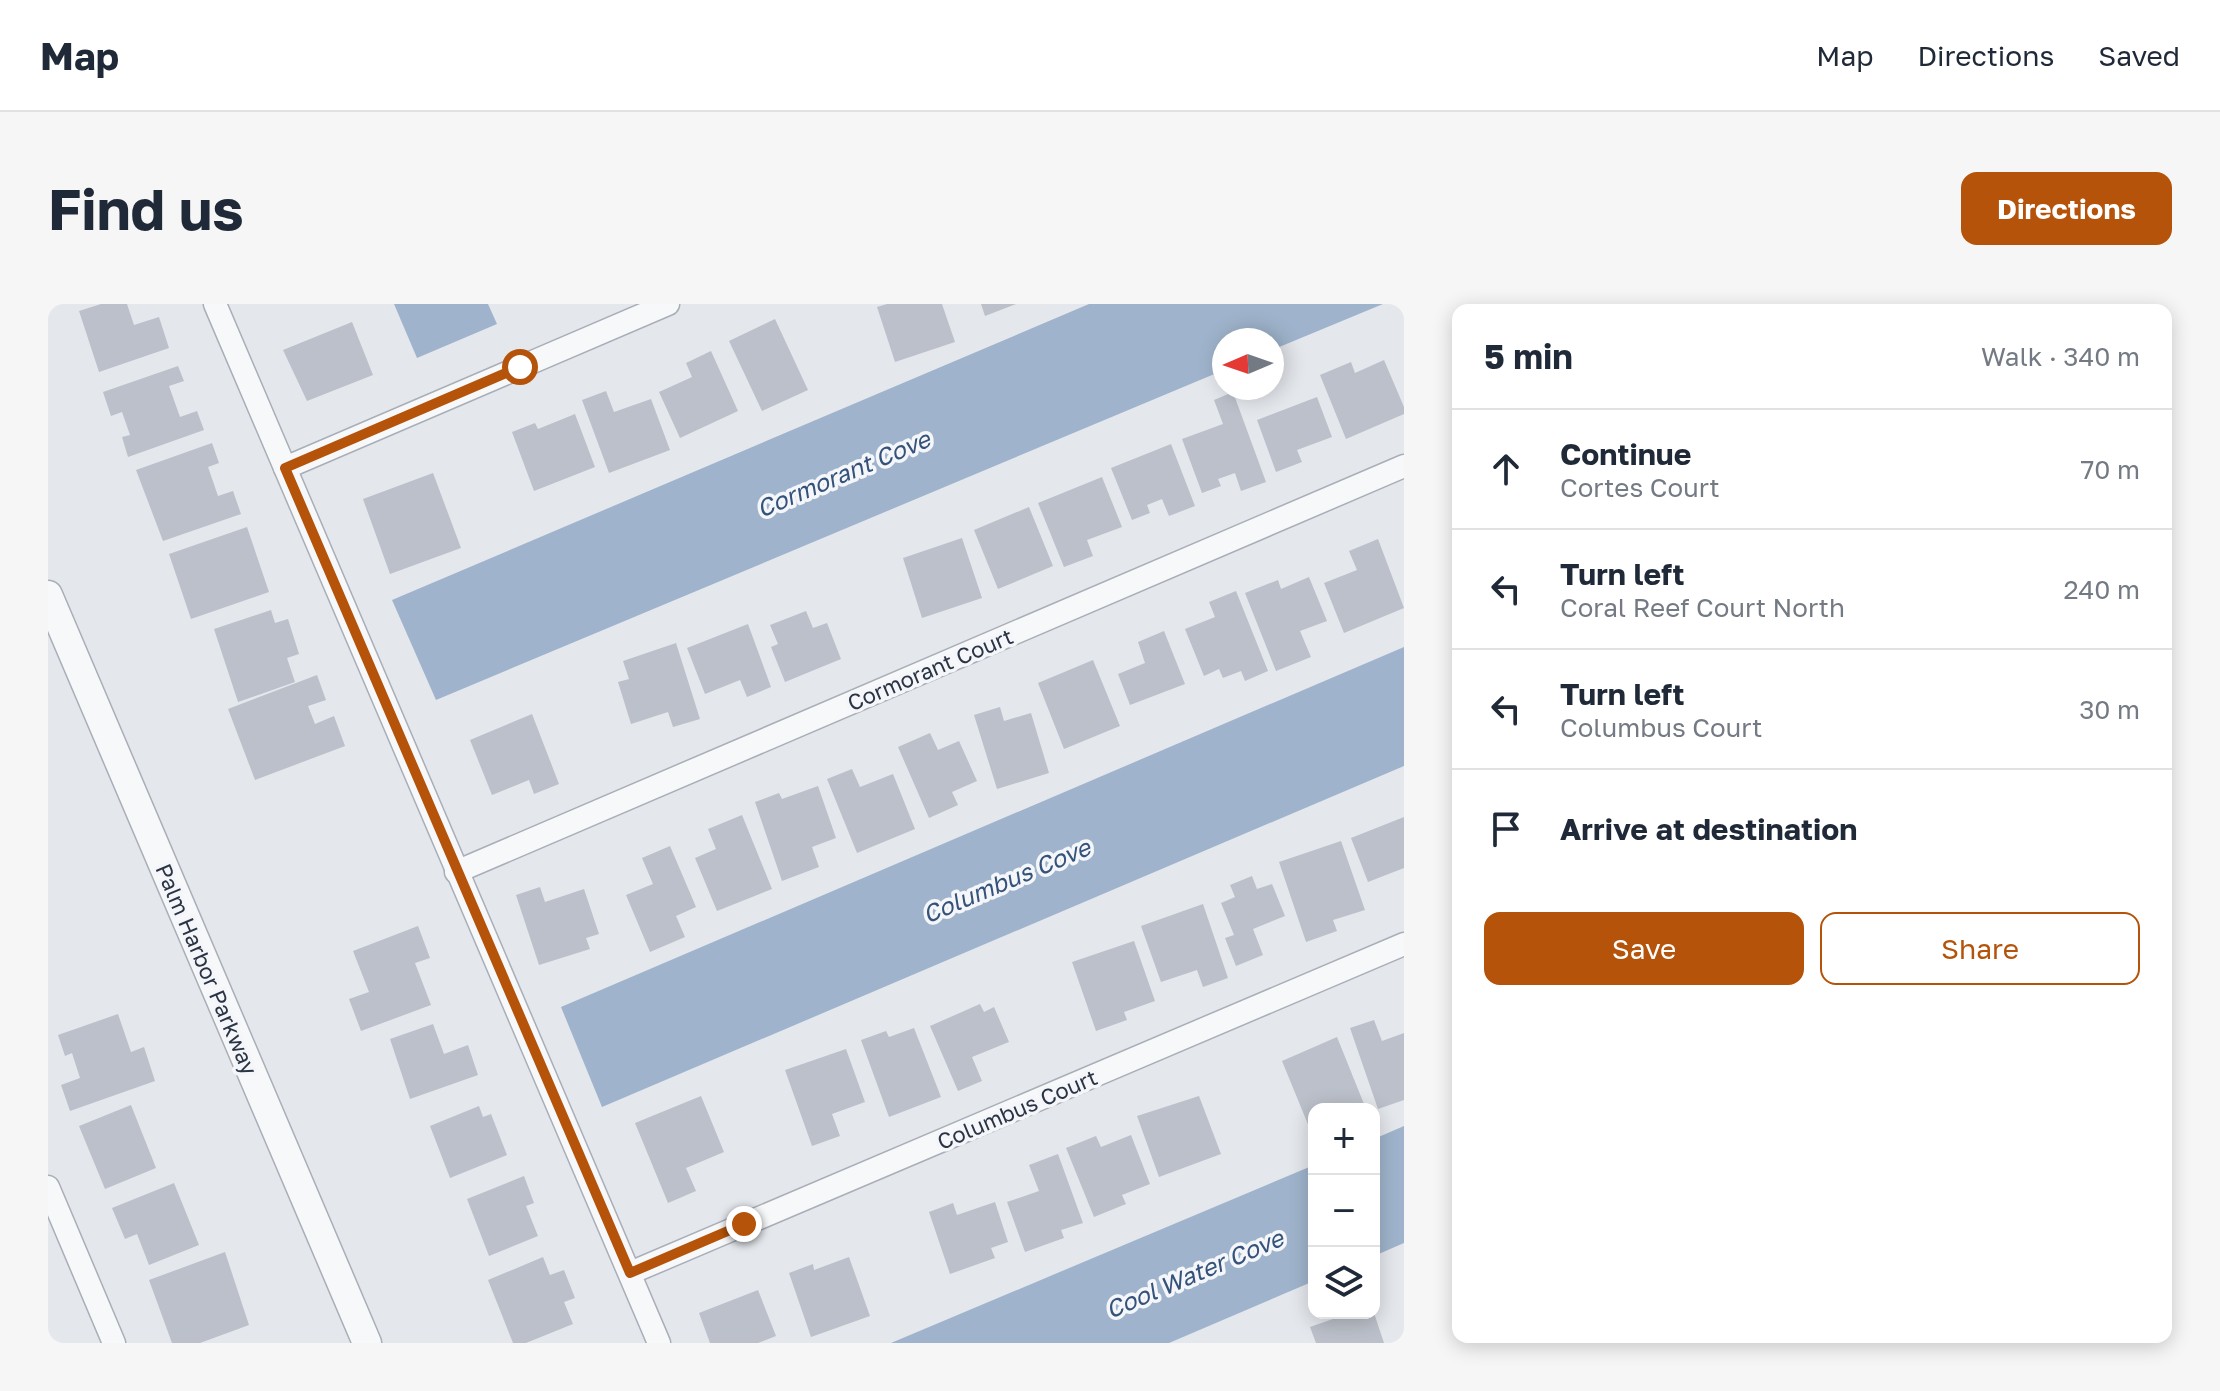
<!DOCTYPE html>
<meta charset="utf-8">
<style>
:root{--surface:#fff;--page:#f6f6f7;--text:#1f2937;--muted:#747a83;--line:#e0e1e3;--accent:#b45309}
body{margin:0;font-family:"Golos Text",sans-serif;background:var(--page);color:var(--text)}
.controls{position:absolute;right:24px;bottom:24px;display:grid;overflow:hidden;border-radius:16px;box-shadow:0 4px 20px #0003}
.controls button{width:72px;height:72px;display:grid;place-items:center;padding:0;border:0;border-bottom:2px solid var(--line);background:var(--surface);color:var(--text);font:40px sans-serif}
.compass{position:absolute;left:1164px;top:24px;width:72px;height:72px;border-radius:50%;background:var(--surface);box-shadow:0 4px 20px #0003;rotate:268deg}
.stop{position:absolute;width:24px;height:24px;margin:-18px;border:6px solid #b45309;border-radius:50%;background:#fff}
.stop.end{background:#b45309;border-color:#fff;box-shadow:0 2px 8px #0008}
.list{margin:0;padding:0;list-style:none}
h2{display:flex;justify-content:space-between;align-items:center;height:104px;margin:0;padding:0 32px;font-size:34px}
h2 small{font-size:26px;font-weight:400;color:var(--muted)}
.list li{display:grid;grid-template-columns:52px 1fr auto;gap:24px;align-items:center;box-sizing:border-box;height:120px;padding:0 32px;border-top:2px solid var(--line)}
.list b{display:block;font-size:30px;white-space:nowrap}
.list p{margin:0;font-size:26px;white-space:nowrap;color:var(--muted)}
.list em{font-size:26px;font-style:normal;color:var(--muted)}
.actions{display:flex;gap:16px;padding:24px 32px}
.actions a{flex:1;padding:18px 0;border:2px solid var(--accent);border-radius:16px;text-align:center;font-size:28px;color:var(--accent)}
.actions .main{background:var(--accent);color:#fff}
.icon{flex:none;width:44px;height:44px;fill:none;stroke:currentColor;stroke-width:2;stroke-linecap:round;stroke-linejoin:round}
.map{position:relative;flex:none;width:1356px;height:1039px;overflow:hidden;border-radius:16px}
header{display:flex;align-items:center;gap:48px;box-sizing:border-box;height:112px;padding:0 40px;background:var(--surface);border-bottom:2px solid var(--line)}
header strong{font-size:38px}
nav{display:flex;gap:44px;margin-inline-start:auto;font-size:28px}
.intro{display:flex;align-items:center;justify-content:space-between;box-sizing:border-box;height:192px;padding:0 48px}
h1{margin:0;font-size:56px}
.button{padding:20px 36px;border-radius:16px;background:var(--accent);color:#fff;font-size:28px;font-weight:700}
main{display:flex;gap:48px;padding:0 48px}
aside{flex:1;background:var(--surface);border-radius:16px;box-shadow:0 4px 20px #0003}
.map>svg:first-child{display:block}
</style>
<header>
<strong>Map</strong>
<nav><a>Map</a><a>Directions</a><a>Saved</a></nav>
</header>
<div class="intro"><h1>Find us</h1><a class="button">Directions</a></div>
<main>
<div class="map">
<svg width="1356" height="1039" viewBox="0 0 1356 1039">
<rect width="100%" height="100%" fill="#e4e7ec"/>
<g fill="#9fb4cc">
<path d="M346,0H440L449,20L369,54Z"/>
<path d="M1041,0H1335L1224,46V36H1176V66L388,396L344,296Z"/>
<path d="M1356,343V462L554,803L513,703Z"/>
<path d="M1356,822V939L1326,952V835Z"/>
<path d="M1266,861V977L1121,1039H843Z"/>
</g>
<g fill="#bbc0ca">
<path d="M53,0H79L86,21L111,13L121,44L51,68L31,7Z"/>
<path d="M839,0H894L907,38L847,58L829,3Z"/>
<path d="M933,0H968L937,12Z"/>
<path d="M727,15L760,86L714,107L681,37Z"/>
<path d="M304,18L325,71L259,97L235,46Z"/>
<path d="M663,47L690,107L632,134L611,88L644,73L638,59Z"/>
<path d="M1336,56L1356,103V110L1298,135L1272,71L1303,58L1307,69Z"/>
<path d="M130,62L136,77L121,82L132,113L149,107L156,126L80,153L74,133L82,131L74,108L63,112L55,88Z"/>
<path d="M558,87L566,108L603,95L622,146L561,169L534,96Z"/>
<path d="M1185,88L1218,178L1193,187L1187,169L1170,175L1173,182L1154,189L1134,135L1175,120L1166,96Z"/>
<path d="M1269,93L1284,133L1249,146L1254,158L1228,168L1209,116Z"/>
<path d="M527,110L547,163L486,187L464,128L487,119L490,125Z"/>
<path d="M164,139L171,159L160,163L170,192L185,187L193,210L115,237L88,166Z"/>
<path d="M1123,140L1147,202L1121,212L1114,195L1099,201L1102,209L1084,216L1063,164Z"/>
<path d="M385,169L413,244L342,270L315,195Z"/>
<path d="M1054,173L1074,223L1039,236L1045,252L1016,263L990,199Z"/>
<path d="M981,203L1005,262L950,285L926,226Z"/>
<path d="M199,223L221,288L143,315L121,250Z"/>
<path d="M914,234L934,294L874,314L855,254Z"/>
<path d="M1330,235L1356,304L1296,329L1276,279L1309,266L1301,247Z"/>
<path d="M1261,273L1279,317L1252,327L1263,353L1228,367L1197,289L1230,276L1233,285Z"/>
<path d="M1188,287L1220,367L1197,377L1193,367L1175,374L1171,365L1156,372L1137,325L1167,313L1161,298Z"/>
<path d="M223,306L227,319L240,315L251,350L239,354L247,378L190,398L166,325Z"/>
<path d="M758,307L765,324L779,319L793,355L737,378L723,343L730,340L722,321Z"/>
<path d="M700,320L723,383L699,393L692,376L657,390L639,344Z"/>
<path d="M1116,327L1137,380L1082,401L1070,370L1097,359L1090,338Z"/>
<path d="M628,339L652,415L625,423L620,408L583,420L570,378L581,375L575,357Z"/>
<path d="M1045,356L1072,422L1016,445L990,379Z"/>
<path d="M269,371L278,396L260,402L267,420L286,412L297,442L207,476L180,405Z"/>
<path d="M952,403L956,417L983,409L1001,469L949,485L926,411Z"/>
<path d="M484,410L511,480L486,490L481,476L444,491L422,436Z"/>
<path d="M882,429L890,446L911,437L929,477L904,488L910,501L881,514L850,443Z"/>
<path d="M804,465L812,483L845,470L867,525L809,549L779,475Z"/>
<path d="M770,482L788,534L764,543L771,563L734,577L707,498L731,489L734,495Z"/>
<path d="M694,511L724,585L669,607L647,554L668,545L660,525Z"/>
<path d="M1356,513V564L1320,578L1303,534Z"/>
<path d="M1293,537L1317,606L1285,616L1289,627L1258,638L1231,558Z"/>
<path d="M622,542L648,603L628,612L637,633L602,648L578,591L605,580L594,554Z"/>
<path d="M1204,572L1209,585L1224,580L1237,612L1205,625L1215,651L1188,662L1177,634L1186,631L1173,599L1187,593L1182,581Z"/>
<path d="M492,583L497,598L536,585L551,630L538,634L542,645L491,661L468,591Z"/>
<path d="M1155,600L1180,674L1155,683L1149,666L1113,678L1093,622Z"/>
<path d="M370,622L382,654L367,659L383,701L313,727L301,695L321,688L305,647Z"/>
<path d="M1086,637L1107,697L1076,708L1079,716L1048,727L1024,658Z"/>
<path d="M932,700L936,708L946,703L961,738L924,753L934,777L910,787L882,722Z"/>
<path d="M70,710L83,748L96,743L107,777L22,807L13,781L32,774L24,749L17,752L10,731Z"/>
<path d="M1326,716L1334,737L1356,729V796L1330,805L1302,724Z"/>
<path d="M385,720L396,750L420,741L430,771L362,795L342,735Z"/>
<path d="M866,724L893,793L841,813L813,736L838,727L841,733Z"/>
<path d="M1289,733L1318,805H1266V835L1234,757Z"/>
<path d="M798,745L817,798L784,810L792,832L764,842L737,766Z"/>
<path d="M653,792L676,848L638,864L648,887L620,899L587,819Z"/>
<path d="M1151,792L1173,850L1111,873L1089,812Z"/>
<path d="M83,801L108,864L57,885L31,822Z"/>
<path d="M431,802L435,813L443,810L459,851L402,874L382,822Z"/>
<path d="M1083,831L1102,880L1074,891L1078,900L1046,913L1018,844L1048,832L1053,843Z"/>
<path d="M1010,850L1035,919L1013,926L1016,934L977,948L959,898L991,887L981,861Z"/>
<path d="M476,872L486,899L478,902L490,932L441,952L419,895Z"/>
<path d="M126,879L151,941L101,961L89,930L77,935L64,904Z"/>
<path d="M947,898L960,938L943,944L947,954L902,970L881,908L905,899L909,911Z"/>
<path d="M177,948L201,1021L152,1039H124L101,976Z"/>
<path d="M495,953L502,971L516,966L527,994L516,998L525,1020L478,1039H465L440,976Z"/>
<path d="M801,953L822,1012L763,1033L741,969L765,960L766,966Z"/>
<path d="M710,986L728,1032L710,1039H662L651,1009Z"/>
<path d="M1302,1009H1326L1336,1039H1268L1262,1023Z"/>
</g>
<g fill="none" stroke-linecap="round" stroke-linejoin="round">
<defs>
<g id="minor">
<path d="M167,0L611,1039"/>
<path d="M237,164L620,0"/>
<path d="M408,568L1356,162"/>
<path d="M0,883L66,1039"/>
<path d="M582,969L1356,640"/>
</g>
<path id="tertiary" d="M0,291L319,1039"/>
</defs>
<use href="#minor" stroke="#a9aeb7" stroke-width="25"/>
<use href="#tertiary" stroke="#a9aeb7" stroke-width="31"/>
<use href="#minor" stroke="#f7f8fa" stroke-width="22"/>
<use href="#tertiary" stroke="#f7f8fa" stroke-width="28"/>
</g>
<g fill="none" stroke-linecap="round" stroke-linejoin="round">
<path stroke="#b45309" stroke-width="10" d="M472,63L237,164L582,969L696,920"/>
</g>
<g text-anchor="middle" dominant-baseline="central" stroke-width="7" stroke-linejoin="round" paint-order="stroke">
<g font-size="22" fill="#2b3445" stroke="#f4f6f9">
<text transform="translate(882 365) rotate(-23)">Cormorant Court</text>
<text transform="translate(159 665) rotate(67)">Palm Harbor Parkway</text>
<text transform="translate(969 805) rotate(-23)">Columbus Court</text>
</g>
<g font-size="24" font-style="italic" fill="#34527a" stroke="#f4f6f9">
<text transform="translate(795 169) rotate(-23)">Cormorant Cove</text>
<text transform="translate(958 576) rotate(-23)">Columbus Cove</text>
<text transform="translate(1146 969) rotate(-23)">Cool Water Cove</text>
</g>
</g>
</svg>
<div class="controls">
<button>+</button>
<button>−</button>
<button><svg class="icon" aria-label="layers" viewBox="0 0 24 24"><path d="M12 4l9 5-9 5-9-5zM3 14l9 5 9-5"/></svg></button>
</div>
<svg class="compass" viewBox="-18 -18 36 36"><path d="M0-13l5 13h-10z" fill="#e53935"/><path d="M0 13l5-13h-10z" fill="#747a83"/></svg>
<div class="stop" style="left:472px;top:63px"></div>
<div class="stop end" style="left:696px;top:920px"></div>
</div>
<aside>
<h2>5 min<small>Walk · 340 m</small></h2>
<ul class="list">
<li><svg class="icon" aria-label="ahead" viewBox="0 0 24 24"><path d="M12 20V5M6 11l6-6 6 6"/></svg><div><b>Continue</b><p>Cortes Court</p></div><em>70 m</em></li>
<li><svg class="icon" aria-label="left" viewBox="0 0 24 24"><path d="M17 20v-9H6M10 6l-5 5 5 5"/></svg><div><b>Turn left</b><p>Coral Reef Court North</p></div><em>240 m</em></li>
<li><svg class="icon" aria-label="left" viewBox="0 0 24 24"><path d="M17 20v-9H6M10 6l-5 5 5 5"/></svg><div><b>Turn left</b><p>Columbus Court</p></div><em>30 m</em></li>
<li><svg class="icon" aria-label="arrive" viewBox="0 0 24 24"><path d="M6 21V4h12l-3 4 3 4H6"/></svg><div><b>Arrive at destination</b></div></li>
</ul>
<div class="actions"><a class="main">Save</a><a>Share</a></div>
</aside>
</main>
